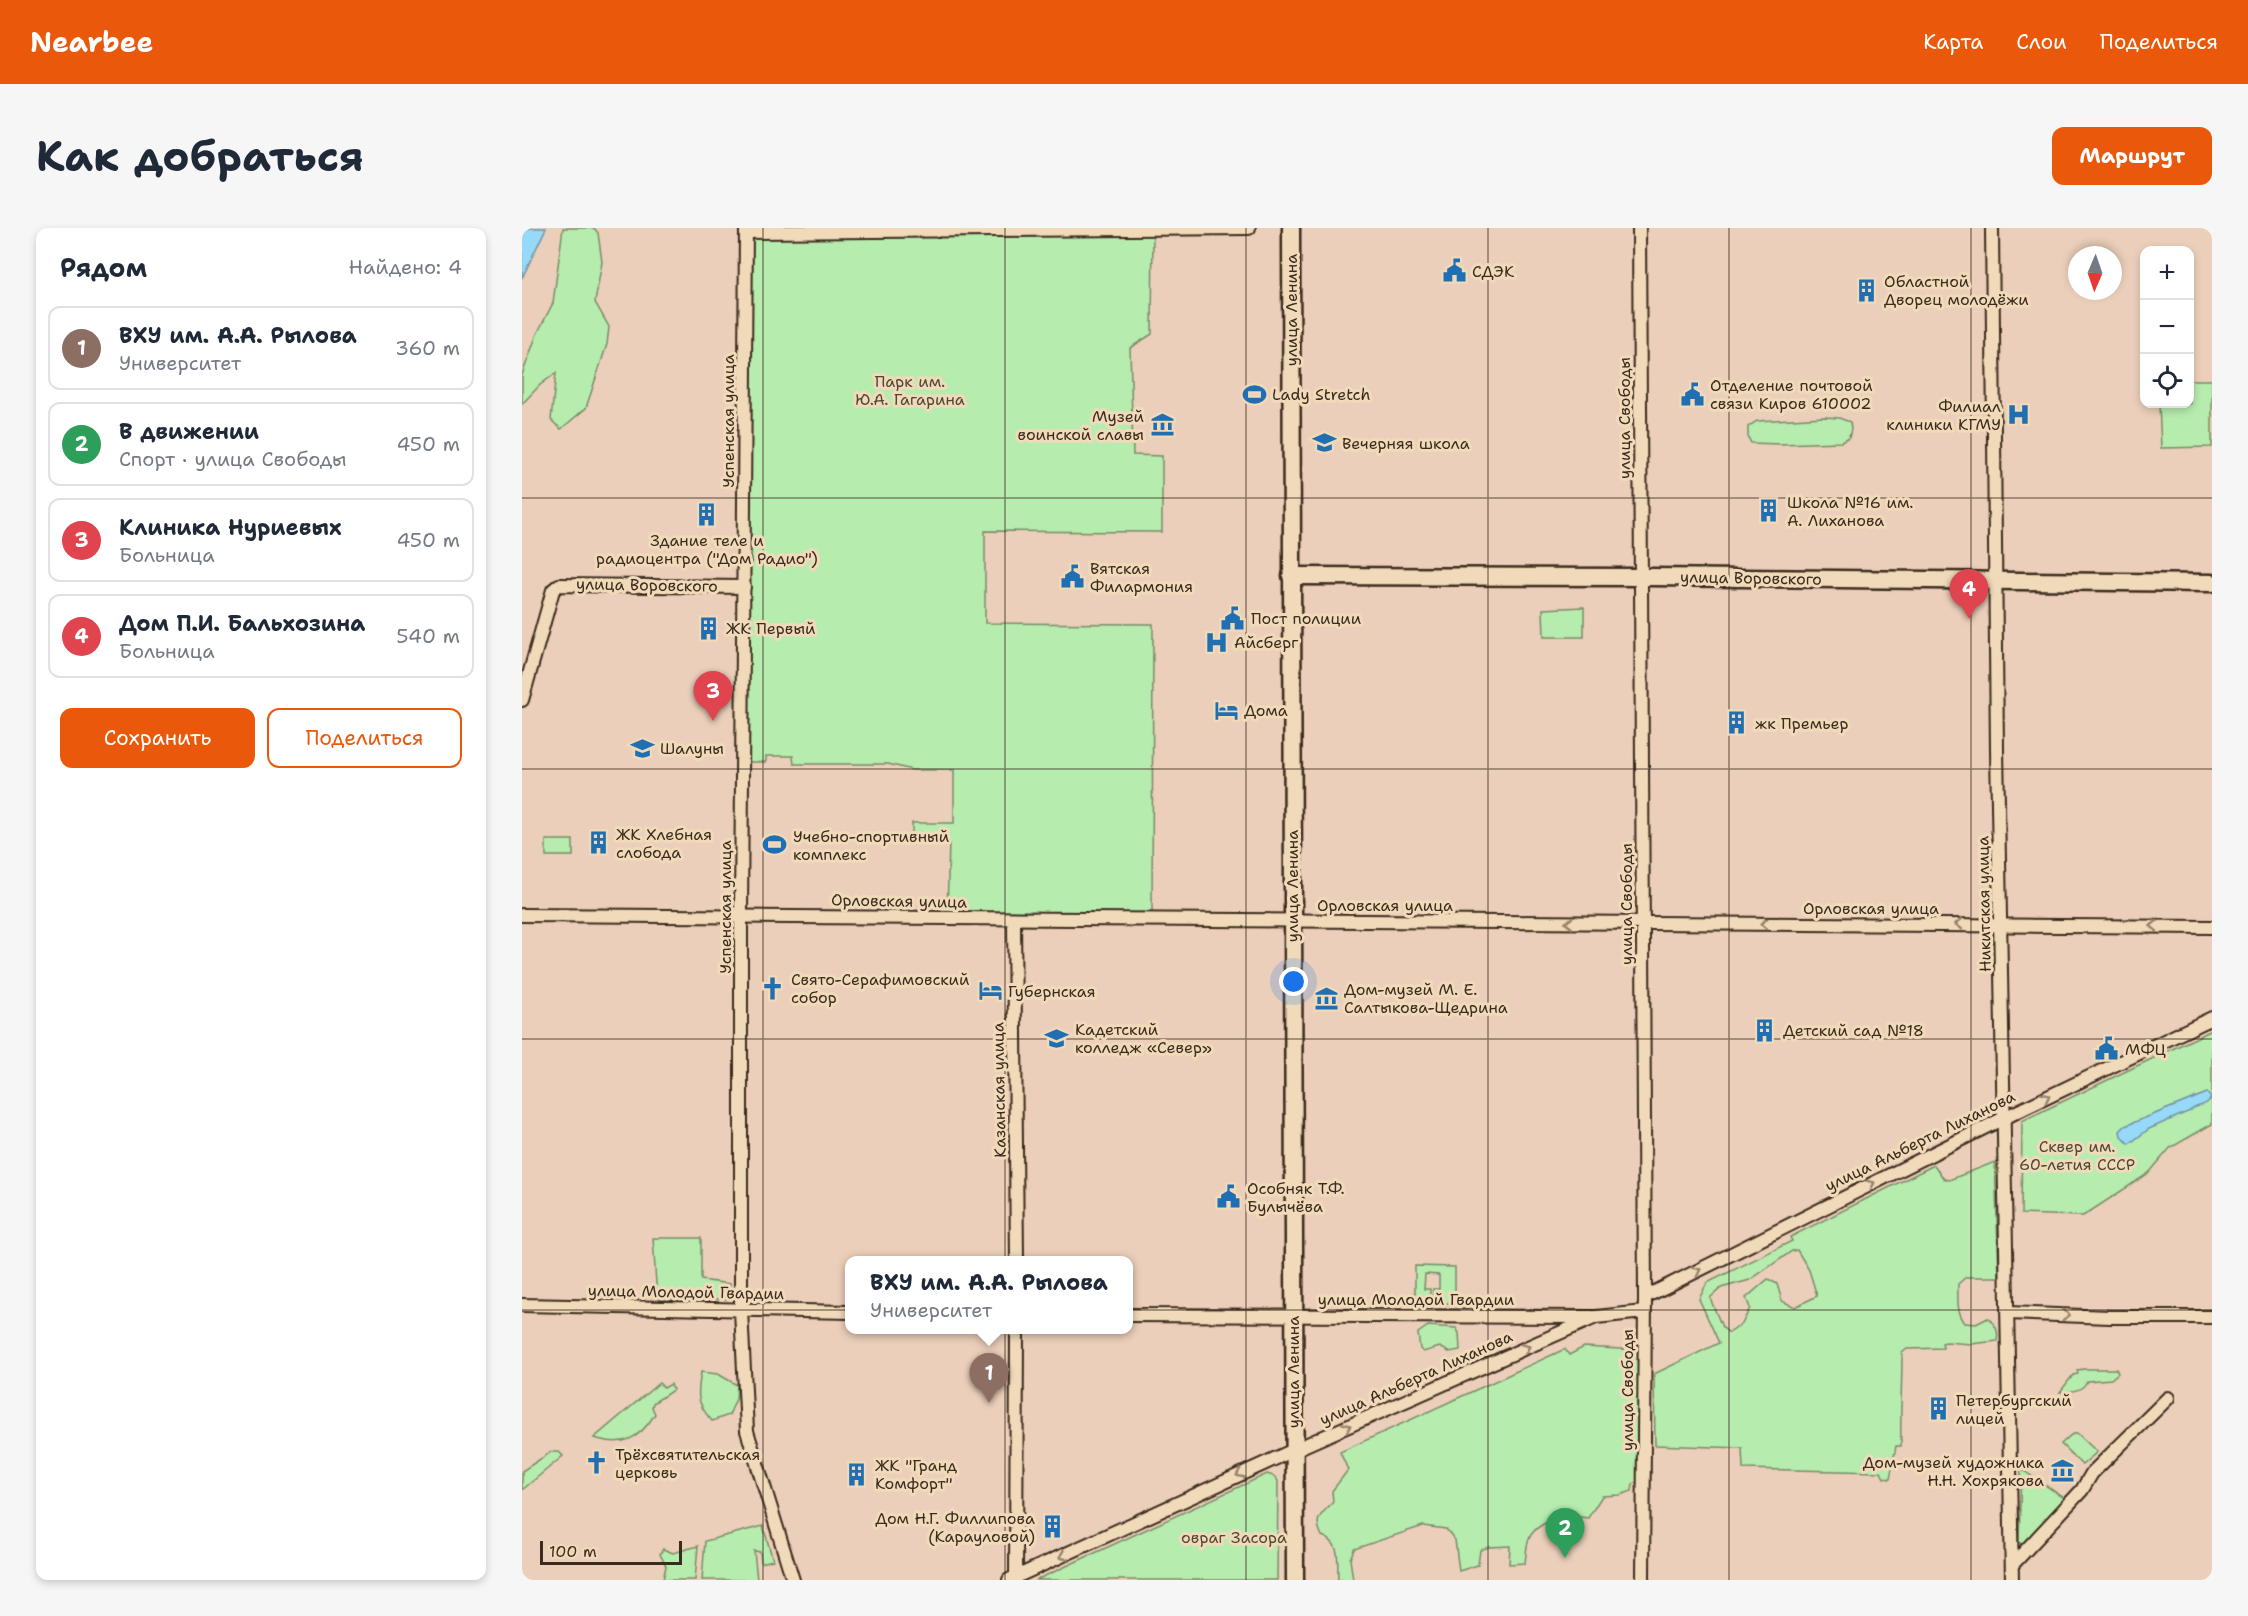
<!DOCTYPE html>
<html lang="ru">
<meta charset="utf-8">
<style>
:root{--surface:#fff;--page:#f6f6f7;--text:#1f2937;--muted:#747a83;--line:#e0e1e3;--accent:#ea580c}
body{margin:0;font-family:"Shantell Sans",sans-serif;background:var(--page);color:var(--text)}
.controls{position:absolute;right:18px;top:18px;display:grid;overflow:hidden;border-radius:12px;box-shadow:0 3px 9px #0003}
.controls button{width:54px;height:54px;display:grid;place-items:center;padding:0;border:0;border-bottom:2px solid var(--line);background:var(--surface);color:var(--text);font:30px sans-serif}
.compass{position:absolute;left:1546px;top:18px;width:54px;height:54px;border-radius:50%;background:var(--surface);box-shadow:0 3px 9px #0003;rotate:182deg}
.scale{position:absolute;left:18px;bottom:15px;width:142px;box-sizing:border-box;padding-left:6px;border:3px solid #3b2a1e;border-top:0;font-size:16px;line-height:21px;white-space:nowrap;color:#3b2a1e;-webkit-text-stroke:4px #f0dab9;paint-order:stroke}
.you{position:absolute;left:772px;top:754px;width:21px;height:21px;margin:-15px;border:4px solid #fff;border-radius:50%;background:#1a73e8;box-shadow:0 0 0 9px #1a73e833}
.badge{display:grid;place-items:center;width:39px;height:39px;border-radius:50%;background:var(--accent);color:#fff;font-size:20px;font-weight:700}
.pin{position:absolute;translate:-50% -50px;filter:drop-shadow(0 2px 3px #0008)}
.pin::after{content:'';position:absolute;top:32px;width:21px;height:18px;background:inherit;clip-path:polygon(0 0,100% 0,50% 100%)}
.popup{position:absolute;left:323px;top:1028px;width:288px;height:78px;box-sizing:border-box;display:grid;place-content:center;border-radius:12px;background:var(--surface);filter:drop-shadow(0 2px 4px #0005);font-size:20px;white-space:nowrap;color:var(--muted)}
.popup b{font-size:22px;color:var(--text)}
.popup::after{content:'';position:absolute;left:50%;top:100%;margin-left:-12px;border:12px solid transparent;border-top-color:var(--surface)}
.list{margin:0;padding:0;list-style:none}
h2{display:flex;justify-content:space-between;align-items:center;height:78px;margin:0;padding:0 24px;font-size:26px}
h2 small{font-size:20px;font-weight:400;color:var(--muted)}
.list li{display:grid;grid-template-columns:39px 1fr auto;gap:18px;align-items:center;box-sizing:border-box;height:84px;margin:0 12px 12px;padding:0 12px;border:2px solid var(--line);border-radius:12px}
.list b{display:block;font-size:22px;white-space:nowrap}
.list p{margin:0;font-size:20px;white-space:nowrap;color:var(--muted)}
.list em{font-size:20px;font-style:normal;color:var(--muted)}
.actions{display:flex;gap:12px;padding:18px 24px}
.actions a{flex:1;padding:14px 0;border:2px solid var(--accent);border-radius:12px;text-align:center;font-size:21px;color:var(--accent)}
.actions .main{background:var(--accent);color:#fff}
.icon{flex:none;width:33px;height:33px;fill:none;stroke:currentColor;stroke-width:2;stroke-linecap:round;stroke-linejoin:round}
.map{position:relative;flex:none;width:1690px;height:1352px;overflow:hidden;border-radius:12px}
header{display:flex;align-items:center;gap:36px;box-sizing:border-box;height:84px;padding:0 30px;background:var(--accent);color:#fff}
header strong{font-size:28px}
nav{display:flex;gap:33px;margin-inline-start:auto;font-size:21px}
.intro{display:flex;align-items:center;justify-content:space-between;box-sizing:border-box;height:144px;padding:0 36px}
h1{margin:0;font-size:42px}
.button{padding:15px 27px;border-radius:12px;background:var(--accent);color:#fff;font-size:21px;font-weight:700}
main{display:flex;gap:36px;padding:0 36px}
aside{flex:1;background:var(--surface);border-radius:12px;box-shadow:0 3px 9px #0003}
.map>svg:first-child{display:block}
</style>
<header>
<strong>Nearbee</strong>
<nav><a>Карта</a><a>Слои</a><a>Поделиться</a></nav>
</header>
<div class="intro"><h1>Как добраться</h1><a class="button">Маршрут</a></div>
<main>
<aside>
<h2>Рядом<small>Найдено: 4</small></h2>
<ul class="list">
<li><span class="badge" style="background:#8d6e63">1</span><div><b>ВХУ им. А.А. Рылова</b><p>Университет</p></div><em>360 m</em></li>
<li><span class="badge" style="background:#2e9e5b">2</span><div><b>В движении</b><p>Спорт · улица Свободы</p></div><em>450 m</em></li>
<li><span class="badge" style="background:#e0444e">3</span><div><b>Клиника Нуриевых</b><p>Больница</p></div><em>450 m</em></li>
<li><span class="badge" style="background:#e0444e">4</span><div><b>Дом П.И. Бальхозина</b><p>Больница</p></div><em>540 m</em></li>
</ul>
<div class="actions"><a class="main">Сохранить</a><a>Поделиться</a></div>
</aside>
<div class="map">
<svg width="1690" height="1352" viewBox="0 0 1690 1352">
<rect width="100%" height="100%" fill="#ebcfba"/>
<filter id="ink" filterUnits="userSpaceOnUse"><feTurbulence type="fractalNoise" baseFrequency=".0167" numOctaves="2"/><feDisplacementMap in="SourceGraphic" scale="12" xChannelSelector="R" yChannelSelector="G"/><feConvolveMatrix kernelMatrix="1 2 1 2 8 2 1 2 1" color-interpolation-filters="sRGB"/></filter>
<g filter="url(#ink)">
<g fill="#b6ecae" stroke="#788b66" stroke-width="1.5" fill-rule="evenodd">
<path d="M41,0H72L76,5L80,34L73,74L87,99L85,116L64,180L39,201L29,192L34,145L18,157L0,176V147L15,106L31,75Z"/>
<path d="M631,0L630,106L608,120L611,227L640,228V304L463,303V395L631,396L630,687L425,686L427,614L390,613V595H432V542H390L366,536H272L271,528H244V534H226L227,17L232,8Z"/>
<path d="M1668,152H1690V219L1639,220L1637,176H1668Z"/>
<path d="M1302,189L1317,190L1328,194L1329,201L1327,210L1319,214L1257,216L1229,215L1226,209V199L1235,193Z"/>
<path d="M1062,379V409H1022L1021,381Z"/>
<rect x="24" y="612" width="27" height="16"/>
<path d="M1690,802V896L1648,920L1627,945L1561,988L1499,986L1500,893Z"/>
<path d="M1473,934L1477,1049H1444L1436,1056C1436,1071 1434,1083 1443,1095L1454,1096L1466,1090C1474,1097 1477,1103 1475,1113L1449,1116L1424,1114L1420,1115L1421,1120L1385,1121L1380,1125C1380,1156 1378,1186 1379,1218H1374L1368,1251L1362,1250L1359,1244L1221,1241L1220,1220L1133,1217L1132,1146L1197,1115L1177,1071L1185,1055L1270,1013L1268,1009L1412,937L1422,951L1427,952ZM1275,1022L1287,1042L1295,1068L1273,1079L1260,1073L1255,1056L1246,1051L1224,1070L1228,1080L1220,1096L1207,1105L1200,1099L1188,1070L1199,1060L1228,1052L1270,1023Z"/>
<path d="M131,1010H179V1052L208,1056V1063L212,1067L206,1071H135Z"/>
<path d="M893,1038L933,1039V1075H911V1061H917V1047L903,1046L902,1061H908V1075H893Z"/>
<path d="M906,1098L934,1100L937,1105L938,1122L927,1124L918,1119L901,1124L898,1121L896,1105Z"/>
<path d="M1062,1119L1117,1122L1116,1254L1111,1256L1110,1263L1098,1267L1080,1268L1066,1290L1058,1289L1052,1285C1038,1288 1012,1296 1007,1311C1004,1318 1004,1328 1003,1335L987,1336L988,1318L967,1319L958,1322L956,1337L937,1343L933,1312L924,1301L901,1298L832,1321L828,1331L831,1352H816C815,1334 820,1314 800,1308C791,1290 799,1287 811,1274L810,1263L826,1242L818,1224L1043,1121L1047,1127Z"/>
<path d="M1563,1141H1594L1596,1145L1589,1151L1565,1153C1560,1164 1549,1163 1538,1164L1551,1147L1556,1146L1555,1142Z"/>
<path d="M179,1144L196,1146L215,1157L214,1171L207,1187L190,1193C174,1175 175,1167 179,1144Z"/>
<path d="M137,1155L142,1160L149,1156L151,1162L131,1175L130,1179L133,1186C117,1212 101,1219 72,1210Z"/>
<path d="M1555,1205L1575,1224L1560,1237L1539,1216L1549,1207Z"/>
<path d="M29,1224H37L41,1228L0,1262V1243Z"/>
<path d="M1499,1241L1545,1272L1506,1314L1500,1316L1497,1314Z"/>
<path d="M745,1246L754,1249L756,1254L755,1352H514Z"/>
<path d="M241,1298L251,1332L239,1335L238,1324L232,1323L235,1352H180L183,1313Z"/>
<path d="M176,1318L173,1352H141L144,1338L138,1326L141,1321L151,1325Z"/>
</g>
<g fill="#97d9f9" stroke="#7293a1" stroke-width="1.5">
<path d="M0,0H24L0,50Z"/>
<path d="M1685,865L1689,870C1685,879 1674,876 1668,883L1627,901L1607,916L1599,908L1598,903L1603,898Z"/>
</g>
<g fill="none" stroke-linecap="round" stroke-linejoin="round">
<defs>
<g id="minor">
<path d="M224,0L219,688V1082L225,1203L271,1352"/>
<path d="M1117,0L1123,1069L1121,1352"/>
<path d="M1470,0L1475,522L1490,1352"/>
<path d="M224,4L727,0"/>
<path d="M0,472L31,362L37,357L222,359"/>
<path d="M0,687L1690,699"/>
<path d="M492,691L495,1032"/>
<path d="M1123,1069L1482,890L1690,790"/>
<path d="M0,1077L328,1084"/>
<path d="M1486,1085L1588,1089H1690"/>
<path d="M606,1087L1070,1089"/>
<path d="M1490,1337L1560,1262L1570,1245L1646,1170"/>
<path d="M487,1352L772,1222L1074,1089L1122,1084"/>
<path d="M494,1352L495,1102"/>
</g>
<g id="major">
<path d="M769,0L773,1352"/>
<path d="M769,348L1129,349L1690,355"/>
</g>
</defs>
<use href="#minor" stroke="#3b2a1e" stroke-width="16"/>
<use href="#major" stroke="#3b2a1e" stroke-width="21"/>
<use href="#minor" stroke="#f0dab9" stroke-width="12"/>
<use href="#major" stroke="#f0dab9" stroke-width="16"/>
</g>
<defs><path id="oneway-chevron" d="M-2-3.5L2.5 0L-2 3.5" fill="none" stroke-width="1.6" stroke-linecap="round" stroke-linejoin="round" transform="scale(1.5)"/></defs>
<g stroke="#96826c">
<use href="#oneway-chevron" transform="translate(1047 695) rotate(-180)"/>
<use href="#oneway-chevron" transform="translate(1242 696) rotate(-180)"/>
<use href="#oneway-chevron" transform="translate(1437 696) rotate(-180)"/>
<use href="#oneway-chevron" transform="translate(1632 698) rotate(-179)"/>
<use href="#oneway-chevron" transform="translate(1524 869) rotate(-26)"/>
<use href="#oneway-chevron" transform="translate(1349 956) rotate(-26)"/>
<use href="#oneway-chevron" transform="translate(1175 1043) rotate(-27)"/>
<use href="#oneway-chevron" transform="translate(1544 1087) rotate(3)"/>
<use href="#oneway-chevron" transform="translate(1004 1120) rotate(-24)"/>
<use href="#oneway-chevron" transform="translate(825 1199) rotate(-24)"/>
<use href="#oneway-chevron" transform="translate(718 1246) rotate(155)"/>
<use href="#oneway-chevron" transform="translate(541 1328) rotate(155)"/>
</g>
</g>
<path fill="none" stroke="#3b2a1e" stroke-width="1.5" stroke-opacity="0.55" d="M241,0V1352M483,0V1352M724,0V1352M966,0V1352M1207,0V1352M1449,0V1352M0,270H1690M0,541H1690M0,811H1690M0,1082H1690"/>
<defs>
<symbol id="civic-bare" viewBox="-9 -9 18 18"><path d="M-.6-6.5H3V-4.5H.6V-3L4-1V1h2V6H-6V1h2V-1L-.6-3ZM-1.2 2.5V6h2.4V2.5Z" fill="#1f6fb2" stroke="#f0dab9" stroke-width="2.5" paint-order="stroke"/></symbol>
<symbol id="building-bare" viewBox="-9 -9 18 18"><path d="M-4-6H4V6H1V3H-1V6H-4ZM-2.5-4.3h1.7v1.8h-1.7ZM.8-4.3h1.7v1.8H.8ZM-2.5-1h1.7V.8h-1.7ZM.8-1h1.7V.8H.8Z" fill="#1f6fb2" stroke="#f0dab9" stroke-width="2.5" paint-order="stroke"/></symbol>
<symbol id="stadium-bare" viewBox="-9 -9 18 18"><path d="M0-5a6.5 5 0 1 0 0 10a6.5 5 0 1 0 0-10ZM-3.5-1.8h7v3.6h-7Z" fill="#1f6fb2" stroke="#f0dab9" stroke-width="2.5" paint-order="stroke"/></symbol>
<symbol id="hospital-bare" viewBox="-9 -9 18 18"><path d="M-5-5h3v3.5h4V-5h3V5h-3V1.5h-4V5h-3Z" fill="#1f6fb2" stroke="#f0dab9" stroke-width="2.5" paint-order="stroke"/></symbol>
<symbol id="museum-bare" viewBox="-9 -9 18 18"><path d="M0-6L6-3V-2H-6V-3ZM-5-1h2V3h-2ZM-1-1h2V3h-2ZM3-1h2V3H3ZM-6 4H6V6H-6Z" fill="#1f6fb2" stroke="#f0dab9" stroke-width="2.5" paint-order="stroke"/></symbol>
<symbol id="school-bare" viewBox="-9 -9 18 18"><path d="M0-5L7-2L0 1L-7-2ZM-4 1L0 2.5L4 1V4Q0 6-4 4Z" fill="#1f6fb2" stroke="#f0dab9" stroke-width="2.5" paint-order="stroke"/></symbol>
<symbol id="hotel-bare" viewBox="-9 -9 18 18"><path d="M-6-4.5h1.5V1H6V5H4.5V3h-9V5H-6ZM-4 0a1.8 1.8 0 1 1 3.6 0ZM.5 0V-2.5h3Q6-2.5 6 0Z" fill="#1f6fb2" stroke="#f0dab9" stroke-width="2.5" paint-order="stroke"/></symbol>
<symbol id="church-bare" viewBox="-9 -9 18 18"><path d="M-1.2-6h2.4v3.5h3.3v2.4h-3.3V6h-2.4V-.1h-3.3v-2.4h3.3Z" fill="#1f6fb2" stroke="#f0dab9" stroke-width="2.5" paint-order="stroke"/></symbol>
<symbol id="university-bare" viewBox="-9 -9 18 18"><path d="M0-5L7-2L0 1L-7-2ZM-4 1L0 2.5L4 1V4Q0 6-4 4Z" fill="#1f6fb2" stroke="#f0dab9" stroke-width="2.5" paint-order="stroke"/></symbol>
</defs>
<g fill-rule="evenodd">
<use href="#civic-bare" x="916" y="26" width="33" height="33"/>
<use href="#building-bare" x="1328" y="46" width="33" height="33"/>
<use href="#stadium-bare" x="716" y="150" width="33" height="33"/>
<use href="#civic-bare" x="1154" y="150" width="33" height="33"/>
<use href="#hospital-bare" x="1480" y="170" width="33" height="33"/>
<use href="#museum-bare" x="624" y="180" width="33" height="33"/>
<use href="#school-bare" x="786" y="198" width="33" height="33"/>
<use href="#building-bare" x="1230" y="266" width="33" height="33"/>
<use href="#building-bare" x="168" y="270" width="33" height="33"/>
<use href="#civic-bare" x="534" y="332" width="33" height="33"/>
<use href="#civic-bare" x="694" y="374" width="33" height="33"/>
<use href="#building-bare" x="170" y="384" width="33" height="33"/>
<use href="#hospital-bare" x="678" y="398" width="33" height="33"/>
<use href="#hotel-bare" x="688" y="466" width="33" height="33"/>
<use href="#building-bare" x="1198" y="478" width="33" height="33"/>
<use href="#school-bare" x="104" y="504" width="33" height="33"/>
<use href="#building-bare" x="60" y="598" width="33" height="33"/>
<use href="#stadium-bare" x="236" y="600" width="33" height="33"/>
<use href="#church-bare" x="234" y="744" width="33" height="33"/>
<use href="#hotel-bare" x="452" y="746" width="33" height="33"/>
<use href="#museum-bare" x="788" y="754" width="33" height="33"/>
<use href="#building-bare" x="1226" y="786" width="33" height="33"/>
<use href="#university-bare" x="518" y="794" width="33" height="33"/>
<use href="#civic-bare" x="1568" y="804" width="33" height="33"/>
<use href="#civic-bare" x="690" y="952" width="33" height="33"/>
<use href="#building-bare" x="1400" y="1164" width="33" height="33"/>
<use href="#church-bare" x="58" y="1218" width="33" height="33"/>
<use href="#museum-bare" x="1524" y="1226" width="33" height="33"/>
<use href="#building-bare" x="318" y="1230" width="33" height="33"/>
<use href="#building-bare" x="514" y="1282" width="33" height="33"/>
</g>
<g text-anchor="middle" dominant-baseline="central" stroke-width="6" stroke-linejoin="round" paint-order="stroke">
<g font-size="16" fill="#3b2a1e" stroke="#f0dab9" text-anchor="start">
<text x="950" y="43">СДЭК</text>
<text x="1362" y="53">Областной<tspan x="1362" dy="18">Дворец молодёжи</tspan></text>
<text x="1188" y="157">Отделение почтовой<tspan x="1188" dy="18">связи Киров 610002</tspan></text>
<text x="750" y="166">Lady Stretch</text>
<text x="1479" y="178" text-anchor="end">Филиал<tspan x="1479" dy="18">клиники КГМУ</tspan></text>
<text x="622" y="188" text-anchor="end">Музей<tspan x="622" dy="18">воинской славы</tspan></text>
<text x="820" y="215">Вечерняя школа</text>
<text x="1265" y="274">Школа №16 им.<tspan x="1265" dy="18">А. Лиханова</tspan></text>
<text x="185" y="312" text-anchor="middle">Здание теле и<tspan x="185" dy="18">радиоцентра ("Дом Радио")</tspan></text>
<text x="568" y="340">Вятская<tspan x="568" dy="18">Филармония</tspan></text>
<text x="729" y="390">Пост полиции</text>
<text x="204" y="400">ЖК Первый</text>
<text x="712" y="414">Айсберг</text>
<text x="722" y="482">Дома</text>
<text x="1233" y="495">жк Премьер</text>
<text x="138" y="520">Шалуны</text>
<text x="94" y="606">ЖК Хлебная<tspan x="94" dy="18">слобода</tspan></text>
<text x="271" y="608">Учебно-спортивный<tspan x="271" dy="18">комплекс</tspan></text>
<text x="269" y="751">Свято-Серафимовский<tspan x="269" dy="18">собор</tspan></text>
<text x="822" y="761">Дом-музей М. Е.<tspan x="822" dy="18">Салтыкова-Щедрина</tspan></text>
<text x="486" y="763">Губернская</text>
<text x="553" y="801">Кадетский<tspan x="553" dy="18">колледж «Север»</tspan></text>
<text x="1261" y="802">Детский сад №18</text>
<text x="1603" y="821">МФЦ</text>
<text x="725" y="960">Особняк Т.Ф.<tspan x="725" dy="18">Булычёва</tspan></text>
<text x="1434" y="1172">Петербургский<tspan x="1434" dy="18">лицей</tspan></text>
<text x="93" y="1226">Трёхсвятительская<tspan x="93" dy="18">церковь</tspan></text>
<text x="1522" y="1234" text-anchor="end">Дом-музей художника<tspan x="1522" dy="18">Н.Н. Хохрякова</tspan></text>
<text x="353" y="1237">ЖК "Гранд<tspan x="353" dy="18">Комфорт"</tspan></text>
<text x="513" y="1290" text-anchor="end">Дом Н.Г. Филлипова<tspan x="513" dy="18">(Карауловой)</tspan></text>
</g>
<g font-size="16" fill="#3b2a1e" stroke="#f0dab9">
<text transform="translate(769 82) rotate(-90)">улица Ленина</text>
<text transform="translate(1102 190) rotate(-90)">улица Свободы</text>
<text transform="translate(206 193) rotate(-90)">Успенская улица</text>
<text transform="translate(1229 350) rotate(1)">улица Воровского</text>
<text transform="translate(125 357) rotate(1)">улица Воровского</text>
<text transform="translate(770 658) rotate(-90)">улица Ленина</text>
<text transform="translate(377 673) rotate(1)">Орловская улица</text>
<text transform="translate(1104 676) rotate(-90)">улица Свободы</text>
<text transform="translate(1462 676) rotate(-91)">Никитская улица</text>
<text x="863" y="677">Орловская улица</text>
<text transform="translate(203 679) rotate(-90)">Успенская улица</text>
<text x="1349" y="680">Орловская улица</text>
<text transform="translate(477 862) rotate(-91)">Казанская улица</text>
<text transform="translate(1398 913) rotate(-26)">улица Альберта Лиханова</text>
<text transform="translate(164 1064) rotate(1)">улица Молодой Гвардии</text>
<text x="894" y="1071">улица Молодой Гвардии</text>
<text transform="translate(771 1144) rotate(-90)">улица Ленина</text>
<text transform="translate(894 1150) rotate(-24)">улица Альберта Лиханова</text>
<text transform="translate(1105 1162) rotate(-90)">улица Свободы</text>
</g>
<g font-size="16" fill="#4d4734" stroke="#f0dab9">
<text x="388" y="153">Парк им.<tspan x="388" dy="18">Ю.А. Гагарина</tspan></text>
<text x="1555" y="918">Сквер им.<tspan x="1555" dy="18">60-летия СССР</tspan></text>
<text x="712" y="1309">овраг Засора</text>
</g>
</g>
</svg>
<div class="controls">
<button>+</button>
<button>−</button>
<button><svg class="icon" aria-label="locate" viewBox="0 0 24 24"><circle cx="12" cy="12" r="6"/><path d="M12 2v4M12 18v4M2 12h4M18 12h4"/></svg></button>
</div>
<svg class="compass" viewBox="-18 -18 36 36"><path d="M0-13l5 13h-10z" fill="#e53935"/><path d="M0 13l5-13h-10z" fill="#747a83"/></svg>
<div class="scale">100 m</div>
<div class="you"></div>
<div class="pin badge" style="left:467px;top:1175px;background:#8d6e63">1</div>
<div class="popup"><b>ВХУ им. А.А. Рылова</b>Университет</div>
<div class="pin badge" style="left:1043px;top:1330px;background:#2e9e5b">2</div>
<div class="pin badge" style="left:191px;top:493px;background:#e0444e">3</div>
<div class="pin badge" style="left:1447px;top:391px;background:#e0444e">4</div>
</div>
</main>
